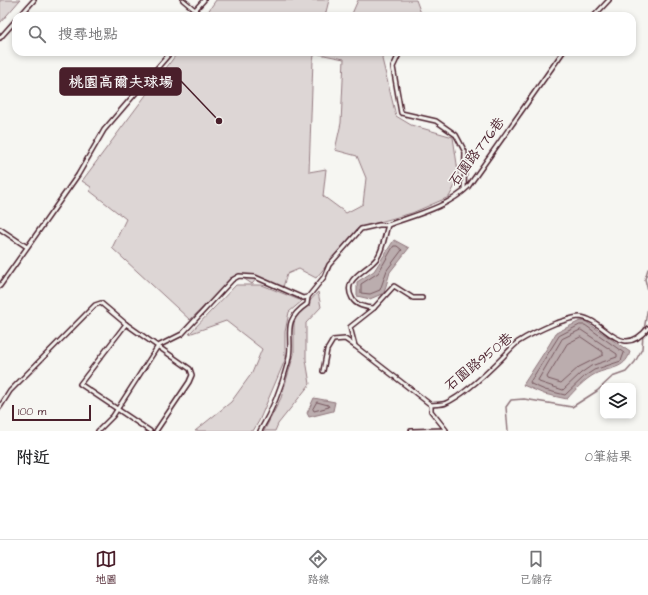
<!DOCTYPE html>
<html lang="zh-TW">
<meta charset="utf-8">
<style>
:root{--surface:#fff;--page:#f6f6f6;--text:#202124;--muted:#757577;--line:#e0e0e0;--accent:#4a1f2b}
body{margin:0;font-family:"Architects Daughter","LXGW WenKai TC",sans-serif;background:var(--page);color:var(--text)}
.controls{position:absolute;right:12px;bottom:12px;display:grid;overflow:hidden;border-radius:8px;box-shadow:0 2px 6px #0003}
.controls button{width:36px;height:36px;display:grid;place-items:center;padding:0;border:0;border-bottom:1px solid var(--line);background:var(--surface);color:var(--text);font:20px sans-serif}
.scale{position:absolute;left:12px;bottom:10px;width:79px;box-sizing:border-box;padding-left:4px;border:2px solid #4a1f2b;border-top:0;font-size:11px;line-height:14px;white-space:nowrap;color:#4a1f2b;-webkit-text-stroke:3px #f6f6f2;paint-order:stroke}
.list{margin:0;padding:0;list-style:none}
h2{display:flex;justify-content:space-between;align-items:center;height:52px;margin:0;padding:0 16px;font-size:17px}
h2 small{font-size:13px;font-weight:400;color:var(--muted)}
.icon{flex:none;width:22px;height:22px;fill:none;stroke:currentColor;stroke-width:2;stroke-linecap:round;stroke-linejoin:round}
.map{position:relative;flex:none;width:648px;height:431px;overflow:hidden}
.search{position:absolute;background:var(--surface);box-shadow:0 2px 6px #0003;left:12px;right:12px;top:12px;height:44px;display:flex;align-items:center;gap:10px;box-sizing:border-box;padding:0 14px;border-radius:12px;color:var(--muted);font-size:15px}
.sheet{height:108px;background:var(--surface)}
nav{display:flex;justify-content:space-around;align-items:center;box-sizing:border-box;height:56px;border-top:1px solid var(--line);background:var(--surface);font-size:11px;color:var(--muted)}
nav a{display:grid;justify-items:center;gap:2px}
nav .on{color:var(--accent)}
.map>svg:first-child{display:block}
</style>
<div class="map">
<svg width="648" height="431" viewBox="0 0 648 431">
<rect width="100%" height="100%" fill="#f6f6f2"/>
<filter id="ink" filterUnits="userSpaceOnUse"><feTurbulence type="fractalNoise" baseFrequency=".025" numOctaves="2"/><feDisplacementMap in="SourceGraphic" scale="8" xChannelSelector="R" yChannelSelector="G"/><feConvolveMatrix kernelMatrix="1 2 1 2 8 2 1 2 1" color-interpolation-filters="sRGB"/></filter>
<g filter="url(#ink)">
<g fill="#ddd6d5" stroke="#947a80">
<path d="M0,0H20L0,23Z"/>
<path d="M216,0H329L325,16H205Z"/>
<path d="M358,0H416L422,16H415L413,13L403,14L401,16H351Z"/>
<path d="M178,52H315L313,60L309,172L326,169L323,196L346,213L363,204L366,178L357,156L335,150L341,123L344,59L319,54L321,52H383L382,59L396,116L411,125L453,137L459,178L449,197L412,213L358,228L316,278L299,269L287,274L283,287L258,277L252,284L240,276L233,278L190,320L112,248L126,219L90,191L91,187L82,181Z"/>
<path d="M236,285H262L302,301L289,312L285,332V360L259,421L253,431H195L231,402L252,373L262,349L226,321L189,334Z"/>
<path d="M318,292L321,307L306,323V360L310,384L278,424L275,431H264L281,398L294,354V322L297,315Z"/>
</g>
<g fill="#bbadae" stroke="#8e747a">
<path d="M394,240L409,248L390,272L384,293L370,299L357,296V282L374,271Z"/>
<path d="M580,321H585L630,352C625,370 609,367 595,374C584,380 575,390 567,399L544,394L523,385L549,345L556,333Z"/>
<path d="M314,398L335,402L333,411L309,417L307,413Z"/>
</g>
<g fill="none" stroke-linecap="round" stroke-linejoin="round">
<g stroke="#77585f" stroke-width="1">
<path d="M394,246H397L402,250L387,270L380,290L370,294L361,293V284L378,273Z"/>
<path d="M580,325H585L624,353L621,361L594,370L585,376L565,395L545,390L531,384L530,382L559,336Z"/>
<path d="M581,330L617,354V357L591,366L581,373L563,390L539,382L538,380L562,339Z"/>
<path d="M581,337L603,352V355L579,367L561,383L548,379L547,377L567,344Z"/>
<path d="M317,402L328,405L329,407L314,411L313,409Z"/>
</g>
<g stroke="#8e747a" stroke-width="1.5">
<path d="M648,269L645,279L648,291"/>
<path d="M644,330L648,306"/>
<path d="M508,431L506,407L511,400L524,399L572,407L597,391L612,377L626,372L635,362L642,349L643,334"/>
</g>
<defs>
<g id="lane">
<path d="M183,0L195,10"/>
<path d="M20,16L34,0"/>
<path d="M194,16L195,10L204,0"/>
<path d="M594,16L609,0"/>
<path d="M0,38L16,20"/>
<path d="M400,52L393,67L401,113L436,121L456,135L465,152L464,190"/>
<path d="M388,225C385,234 383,250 377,258C368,271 341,278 352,298C355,305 366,308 374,308L394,286L413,298H422"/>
<path d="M0,229L27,247"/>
<path d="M0,286L78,175L104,130L171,52"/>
<path d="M374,308L350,327L355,346L431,405C436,404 442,405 446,403C464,395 487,373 501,359C506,354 512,347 518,342C529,335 544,328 556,323C563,321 574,317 580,317C605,319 620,362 648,328"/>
<path d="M126,324L80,384L150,431"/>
<path d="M323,371L327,350L333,340L345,339L355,346"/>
<path d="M0,407L10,391L95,305L101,303L126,324L190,369L192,375L189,382L156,431"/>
<path d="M98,431L113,416L158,346L182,334L232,280L239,276L255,277L303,298L308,297L324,277L329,265L361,229L379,225H388C415,215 448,207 468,187L563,52"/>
<path d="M260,431C272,411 282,385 288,362C295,336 279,323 307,304L308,297"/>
<path d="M411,431L446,430L431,411V405"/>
</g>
</defs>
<use href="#lane" stroke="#4a1f2b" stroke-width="6"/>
<use href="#lane" stroke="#f6f6f2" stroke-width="3"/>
</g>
</g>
<g text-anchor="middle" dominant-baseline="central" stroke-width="3" stroke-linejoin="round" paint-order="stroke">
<g font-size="14" fill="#4a1f2b" stroke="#f6f6f2">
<text transform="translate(477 152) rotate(-53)">石園路776巷</text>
<text transform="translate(479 362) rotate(-39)">石園路950巷</text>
</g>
</g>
<path fill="none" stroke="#4a1f2b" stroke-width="1.5" d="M219 121L181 81"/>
<circle fill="#4a1f2b" stroke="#f6f6f2" stroke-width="1.5" cx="219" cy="121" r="4"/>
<rect fill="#4a1f2b" stroke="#4a1f2b" stroke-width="1.5" x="60" y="68" width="121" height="27" rx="4"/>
<g font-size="15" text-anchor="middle" font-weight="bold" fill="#fff">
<text x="121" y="87">桃園高爾夫球場</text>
</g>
</svg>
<div class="controls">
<button><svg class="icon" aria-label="layers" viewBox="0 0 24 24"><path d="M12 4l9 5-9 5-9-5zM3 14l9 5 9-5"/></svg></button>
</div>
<div class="scale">100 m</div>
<div class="search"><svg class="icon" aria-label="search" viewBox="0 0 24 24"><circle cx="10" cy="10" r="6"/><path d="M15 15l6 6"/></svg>搜尋地點</div>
</div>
<section class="sheet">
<h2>附近<small>0筆結果</small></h2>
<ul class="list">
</ul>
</section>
<nav>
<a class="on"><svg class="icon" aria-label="map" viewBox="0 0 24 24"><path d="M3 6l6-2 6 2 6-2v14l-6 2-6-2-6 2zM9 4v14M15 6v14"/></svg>地圖</a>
<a><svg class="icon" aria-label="directions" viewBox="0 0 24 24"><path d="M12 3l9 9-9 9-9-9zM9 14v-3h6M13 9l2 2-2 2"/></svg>路線</a>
<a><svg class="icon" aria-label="saved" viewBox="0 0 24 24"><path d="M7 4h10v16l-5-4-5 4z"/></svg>已儲存</a>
</nav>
